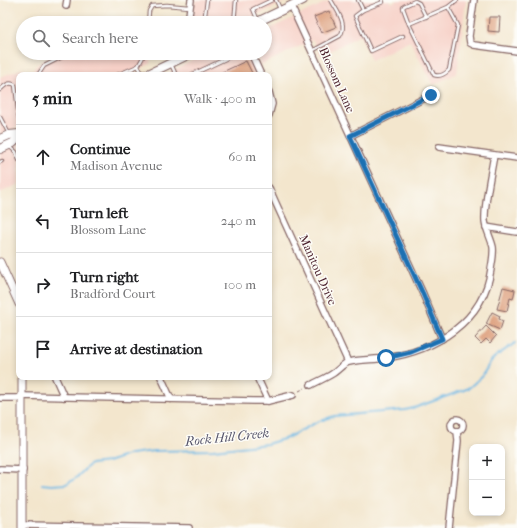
<!DOCTYPE html>
<meta charset="utf-8">
<style>
:root{--surface:#fff;--page:#f2f2f2;--text:#202124;--muted:#757577;--line:#e0e0e0}
body{margin:0;font-family:"IM FELL French Canon",serif;background:var(--page);color:var(--text)}
.controls{position:absolute;right:12px;bottom:12px;display:grid;overflow:hidden;border-radius:8px;box-shadow:0 2px 6px #0003}
.controls button{width:36px;height:36px;display:grid;place-items:center;padding:0;border:0;border-bottom:1px solid var(--line);background:var(--surface);color:var(--text);font:20px sans-serif}
.stop{position:absolute;width:12px;height:12px;margin:-9px;border:3px solid #1f6fb2;border-radius:50%;background:#fff}
.stop.end{background:#1f6fb2;border-color:#fff;box-shadow:0 1px 4px #0008}
.list{margin:0;padding:0;list-style:none}
h2{display:flex;justify-content:space-between;align-items:center;height:52px;margin:0;padding:0 16px;font-size:17px}
h2 small{font-size:13px;font-weight:400;color:var(--muted)}
.list li{display:grid;grid-template-columns:26px 1fr auto;gap:12px;align-items:center;box-sizing:border-box;height:64px;padding:0 16px;border-top:1px solid var(--line)}
.list b{display:block;font-size:15px;white-space:nowrap}
.list p{margin:0;font-size:13px;white-space:nowrap;color:var(--muted)}
.list em{font-size:13px;font-style:normal;color:var(--muted)}
.icon{flex:none;width:22px;height:22px;fill:none;stroke:currentColor;stroke-width:2;stroke-linecap:round;stroke-linejoin:round}
.map{position:relative;flex:none;width:517px;height:528px;overflow:hidden}
.search{position:absolute;background:var(--surface);box-shadow:0 2px 6px #0003;left:16px;top:16px;width:256px;height:44px;display:flex;align-items:center;gap:10px;box-sizing:border-box;padding:0 14px;border-radius:22px;color:var(--muted);font-size:15px}
.panel{position:absolute;background:var(--surface);box-shadow:0 2px 6px #0003;left:16px;top:72px;width:256px;height:308px;border-radius:8px}
.map>svg:first-child{display:block}
</style>
<div class="map">
<svg width="517" height="528" viewBox="0 0 517 528">
<rect width="100%" height="100%" fill="#fdfcf7"/>
<filter id="ink" filterUnits="userSpaceOnUse"><feTurbulence type="fractalNoise" baseFrequency=".025" numOctaves="2"/><feDisplacementMap in="SourceGraphic" scale="8" xChannelSelector="R" yChannelSelector="G"/><feConvolveMatrix kernelMatrix="1 2 1 2 8 2 1 2 1" color-interpolation-filters="sRGB"/></filter>
<filter id="wash" filterUnits="userSpaceOnUse"><feTurbulence type="fractalNoise" baseFrequency=".012" numOctaves="4" result="noise"/><feDisplacementMap in="SourceGraphic" scale="16" xChannelSelector="R" yChannelSelector="G"/><feGaussianBlur stdDeviation="0.9" result="paint"/><feColorMatrix in="noise" values="0 0 0 0 0 0 0 0 0 0 0 0 0 0 0 0 0 1.4 0 .05"/><feComposite in="paint" operator="in"/></filter>
<g filter="url(#wash)">
<rect width="100%" height="100%" fill="#f3e6cd"/>
<g fill="#f7d1c8">
<path d="M195,0H289L240,23H192Z"/>
<path d="M331,0H389L391,3L398,0H466L457,73L433,85L410,41L371,60L360,35L321,56L313,40L261,65L255,53H265V31Z"/>
<path d="M58,53H151L150,64L126,75H29L38,64Z"/>
<path d="M207,53H246L256,75H164Z"/>
<path d="M24,68V75H19V126L0,135V77Z"/>
<path d="M19,143V184L0,193V152Z"/>
</g>
<g fill="none" stroke-linecap="round" stroke-linejoin="round">
<path stroke="#69b6e3" stroke-width="2" d="M42,484L51,485L66,484L76,478L87,467L91,464L108,462L131,454L154,451L213,450L267,444L287,438L317,422L334,416L405,410L414,408L464,390L470,387L482,376L491,361L495,357L515,343"/>
</g>
<g id="blocks">
<g fill="#db9a76">
<path d="M329,11L336,27L321,33L314,17Z"/>
<path d="M489,17H500L499,32L488,31Z"/>
<path d="M246,61L253,75H216Z"/>
<path d="M503,287L515,290L513,299L510,298L507,311L497,309Z"/>
<path d="M492,312L500,316L499,319L503,321L500,330L486,324Z"/>
<path d="M486,326L496,336L490,343L486,339L481,344L475,338Z"/>
</g>
</g>
</g>
<g filter="url(#ink)">
<use href="#blocks" fill-opacity="0" stroke="#856564" stroke-width="1"/>
<g fill="none" stroke-linecap="round" stroke-linejoin="round">
<defs>
<g id="lane">
<path d="M276,0L280,9"/>
<path d="M358,0L363,10L355,16L371,51L403,36"/>
<path d="M448,7L458,25L449,70C445,74 440,77 434,75L409,24L448,7L457,0"/>
<path d="M363,10L383,2L382,0"/>
<path d="M258,21L253,9L272,0"/>
<path d="M148,23L149,11L152,6L167,5L189,7"/>
<path d="M204,23L207,0"/>
<path d="M234,23L236,0"/>
<path d="M409,24L403,8L404,6L415,1L419,3L426,17"/>
<path d="M312,51L340,36C348,24 337,11 331,0"/>
<path d="M171,64L176,75"/>
<path d="M38,75L44,66L70,53"/>
<path d="M117,75L138,66"/>
<path d="M143,75L138,66L142,59L144,53"/>
<path d="M191,75L238,53"/>
<path d="M0,90C4,86 9,81 15,85L19,118"/>
<path d="M0,117L9,134"/>
<path d="M9,146L16,152L19,160"/>
<path d="M0,162L2,161"/>
</g>
<g id="street">
<path d="M474,0L469,36L470,43L474,45L517,51"/>
<path d="M66,6L67,0"/>
<path d="M291,6L423,294L442,339"/>
<path d="M188,23L191,0"/>
<path d="M251,53L261,75"/>
<path d="M269,92L272,104L269,115"/>
<path d="M350,136L431,95"/>
<path d="M439,147L517,158"/>
<path d="M269,188L348,362"/>
<path d="M486,227L517,232"/>
<path d="M55,377L64,397"/>
<path d="M161,377L171,399"/>
<path d="M257,377L268,401"/>
<path d="M311,385C318,381 326,378 332,374C338,371 343,363 349,362C361,359 374,360 386,358C435,351 484,321 491,269C492,262 494,254 493,247C491,238 486,230 485,221C484,203 491,174 494,155"/>
<path d="M0,398H18L22,396L254,401H268L293,395"/>
<circle cx="457" cy="425" r="6"/>
<path d="M0,469L23,470"/>
<path d="M22,525L189,528"/>
<path d="M449,528L458,441L457,431"/>
</g>
<g id="secondary">
<path d="M0,262L19,304"/>
<path d="M22,528V377"/>
</g>
<g id="primary">
<path d="M255,23L303,0"/>
<path d="M146,75L192,53"/>
<path d="M0,139L9,135L19,134"/>
<path d="M0,149L13,143L19,137"/>
</g>
</defs>
<use href="#lane" stroke="#856564" stroke-width="4.5"/>
<use href="#street" stroke="#856564" stroke-width="8"/>
<use href="#secondary" stroke="#856564" stroke-width="9"/>
<use href="#primary" stroke="#856564" stroke-width="10"/>
<path stroke="#856564" stroke-width="1" stroke-dasharray="3 3" stroke-linecap="butt" d="M299,391L305,388"/>
<use href="#lane" stroke="#fff" stroke-width="2.5"/>
<use href="#street" stroke="#fff" stroke-width="5.5"/>
<use href="#secondary" stroke="#fff" stroke-width="7"/>
<use href="#primary" stroke="#fff" stroke-width="8"/>
</g>
</g>
<g fill="none" stroke-linecap="round" stroke-linejoin="round" filter="url(#ink)">
<path stroke="#1f6fb2" stroke-width="5" d="M386,358L411,352L442,339L423,294L350,136L431,95"/>
</g>
<g text-anchor="middle" dominant-baseline="central" stroke-width="3" stroke-linejoin="round" paint-order="stroke">
<g font-size="12" fill="#4a1f2b" stroke="#fdfcf7">
<text transform="translate(337 80) rotate(66)">Blossom Lane</text>
<text transform="translate(318 270) rotate(66)">Manitou Drive</text>
</g>
<g font-size="13" font-style="italic" fill="#55546b" stroke="#fdfcf7">
<text transform="translate(227 437) rotate(-6)">Rock Hill Creek</text>
</g>
</g>
</svg>
<div class="controls">
<button>+</button>
<button>−</button>
</div>
<div class="stop" style="left:386px;top:358px"></div>
<div class="stop end" style="left:431px;top:95px"></div>
<div class="search"><svg class="icon" aria-label="search" viewBox="0 0 24 24"><circle cx="10" cy="10" r="6"/><path d="M15 15l6 6"/></svg>Search here</div>
<section class="panel">
<h2>5 min<small>Walk · 400 m</small></h2>
<ul class="list">
<li><svg class="icon" aria-label="ahead" viewBox="0 0 24 24"><path d="M12 20V5M6 11l6-6 6 6"/></svg><div><b>Continue</b><p>Madison Avenue</p></div><em>60 m</em></li>
<li><svg class="icon" aria-label="left" viewBox="0 0 24 24"><path d="M17 20v-9H6M10 6l-5 5 5 5"/></svg><div><b>Turn left</b><p>Blossom Lane</p></div><em>240 m</em></li>
<li><svg class="icon" aria-label="right" viewBox="0 0 24 24"><path d="M7 20v-9h11M14 6l5 5-5 5"/></svg><div><b>Turn right</b><p>Bradford Court</p></div><em>100 m</em></li>
<li><svg class="icon" aria-label="arrive" viewBox="0 0 24 24"><path d="M6 21V4h12l-3 4 3 4H6"/></svg><div><b>Arrive at destination</b></div></li>
</ul>
</section>
</div>
